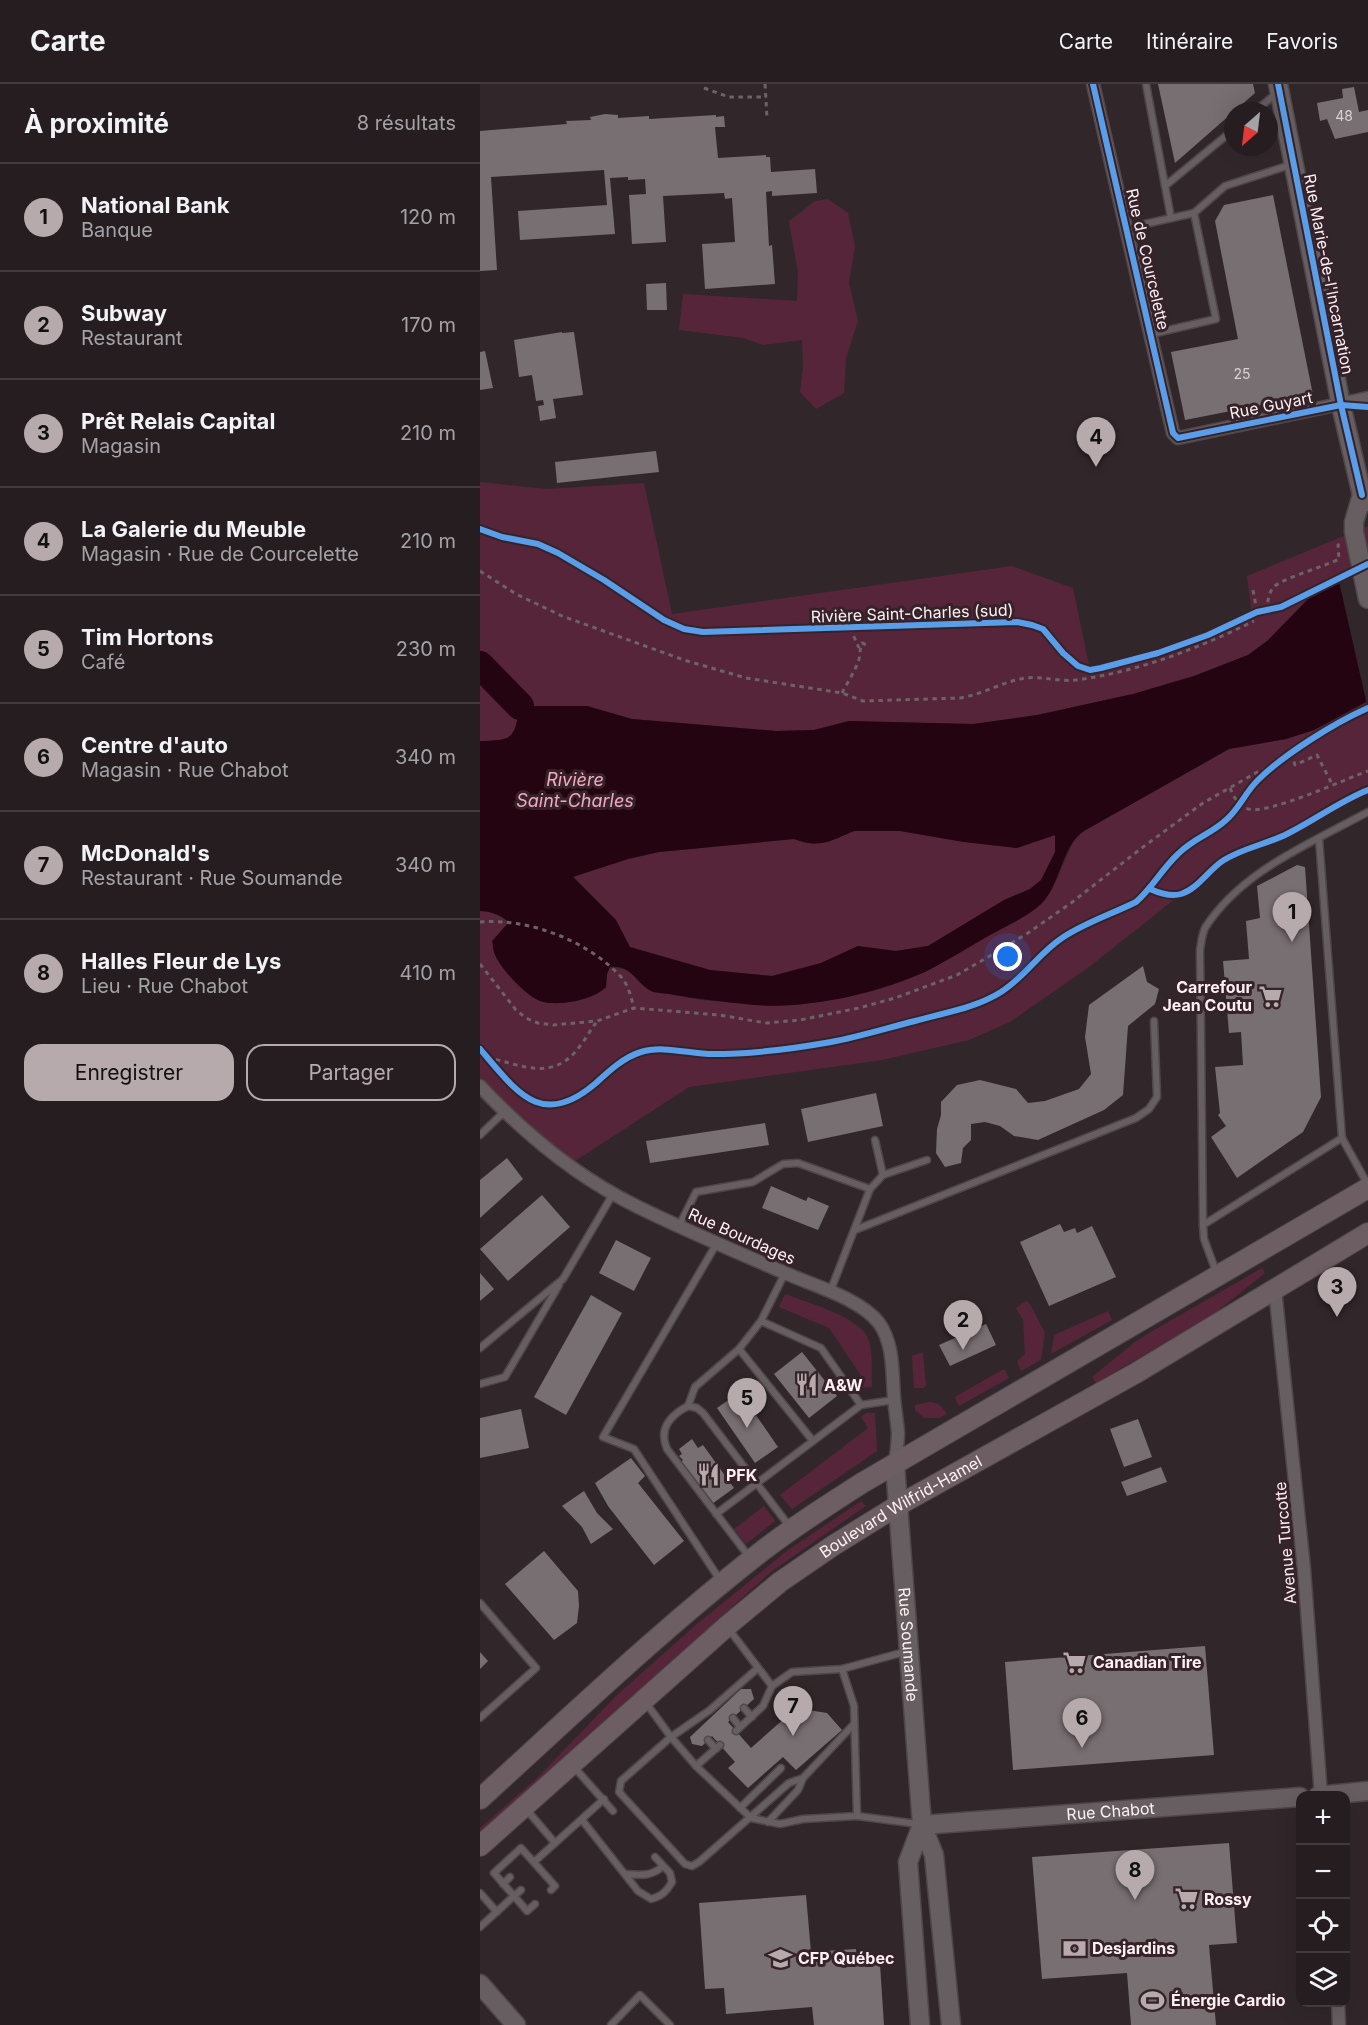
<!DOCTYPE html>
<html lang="fr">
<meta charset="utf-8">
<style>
:root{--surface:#251d20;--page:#312a2d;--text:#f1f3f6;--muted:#a3a2a5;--line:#423b3e;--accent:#b6aaad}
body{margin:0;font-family:Inter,sans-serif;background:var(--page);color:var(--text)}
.controls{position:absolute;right:18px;bottom:18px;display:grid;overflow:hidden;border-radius:12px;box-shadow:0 6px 24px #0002}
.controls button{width:54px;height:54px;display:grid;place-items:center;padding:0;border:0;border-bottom:2px solid var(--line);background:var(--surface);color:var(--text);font:30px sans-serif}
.compass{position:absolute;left:744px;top:18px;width:54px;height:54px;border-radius:50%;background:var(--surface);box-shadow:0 6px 24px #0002;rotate:208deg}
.you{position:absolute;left:528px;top:873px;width:21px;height:21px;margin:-15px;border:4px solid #fff;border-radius:50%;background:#1a73e8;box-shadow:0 0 0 9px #1a73e833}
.badge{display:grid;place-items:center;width:39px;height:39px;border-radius:50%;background:var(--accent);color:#111;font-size:20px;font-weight:700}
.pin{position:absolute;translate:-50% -50px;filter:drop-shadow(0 2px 3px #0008)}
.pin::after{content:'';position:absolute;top:32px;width:21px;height:18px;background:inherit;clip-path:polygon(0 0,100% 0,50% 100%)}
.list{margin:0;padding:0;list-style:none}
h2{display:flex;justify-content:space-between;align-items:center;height:78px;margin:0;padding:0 24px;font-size:26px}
h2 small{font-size:20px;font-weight:400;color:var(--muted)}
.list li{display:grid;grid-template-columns:39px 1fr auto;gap:18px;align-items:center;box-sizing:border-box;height:108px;padding:0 24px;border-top:2px solid var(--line)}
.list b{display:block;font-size:22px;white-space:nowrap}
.list p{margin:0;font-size:20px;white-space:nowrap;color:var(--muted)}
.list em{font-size:20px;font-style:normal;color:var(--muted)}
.actions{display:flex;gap:12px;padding:18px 24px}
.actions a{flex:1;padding:14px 0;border:2px solid var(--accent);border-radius:18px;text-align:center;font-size:21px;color:var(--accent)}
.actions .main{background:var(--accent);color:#111}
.icon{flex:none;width:33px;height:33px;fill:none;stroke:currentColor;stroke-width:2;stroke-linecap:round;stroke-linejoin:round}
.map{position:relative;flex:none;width:888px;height:1941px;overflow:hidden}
header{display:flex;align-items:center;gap:36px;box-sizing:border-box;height:84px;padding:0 30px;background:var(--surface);border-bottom:2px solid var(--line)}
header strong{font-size:28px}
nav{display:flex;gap:33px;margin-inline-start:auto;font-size:21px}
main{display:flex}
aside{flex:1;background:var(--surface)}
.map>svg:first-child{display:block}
</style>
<header>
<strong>Carte</strong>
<nav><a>Carte</a><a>Itinéraire</a><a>Favoris</a></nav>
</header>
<main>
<aside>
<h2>À proximité<small>8 résultats</small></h2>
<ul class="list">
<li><span class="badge">1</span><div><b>National Bank</b><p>Banque</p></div><em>120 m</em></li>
<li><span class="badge">2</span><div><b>Subway</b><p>Restaurant</p></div><em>170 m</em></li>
<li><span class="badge">3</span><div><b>Prêt Relais Capital</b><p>Magasin</p></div><em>210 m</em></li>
<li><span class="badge">4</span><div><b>La Galerie du Meuble</b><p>Magasin · Rue de Courcelette</p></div><em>210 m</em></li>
<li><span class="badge">5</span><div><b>Tim Hortons</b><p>Café</p></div><em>230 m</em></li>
<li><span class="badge">6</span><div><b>Centre d'auto</b><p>Magasin · Rue Chabot</p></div><em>340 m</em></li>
<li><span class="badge">7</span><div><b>McDonald's</b><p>Restaurant · Rue Soumande</p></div><em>340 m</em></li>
<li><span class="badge">8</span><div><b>Halles Fleur de Lys</b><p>Lieu · Rue Chabot</p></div><em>410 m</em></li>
</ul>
<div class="actions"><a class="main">Enregistrer</a><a>Partager</a></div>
</aside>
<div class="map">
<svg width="888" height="1941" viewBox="0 0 888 1941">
<rect width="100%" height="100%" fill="#31272a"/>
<g fill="#57253a">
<path d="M348,115L368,129L375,162L369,199L378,237L366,274L364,309L336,325L320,308L323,283L322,256L283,261L263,254L199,246L203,210L317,217L318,189L309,137L335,117Z"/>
<path d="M0,398L67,405L164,399L192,530L532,482L593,504L610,586L621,584L653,574L772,530L767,492L888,442V482L768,571L714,592L653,610L557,631L493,640L369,637L334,646L296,647L152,635L107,622L40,623C33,656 34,656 0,657Z"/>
<path d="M888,617V706C860,717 835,737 807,750C788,759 766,764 747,774C729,783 718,802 700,811L609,883L530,938L489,956L402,976L209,1003L89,1081L0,1002V827C11,827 21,831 29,839L24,845L72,919C92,917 112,917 126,903L127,890L130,883L149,886L171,907L221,916L296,922L319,921L412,901L447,886L564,817L576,797L595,753L604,747L749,665L806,655L834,646Z"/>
<path d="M374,747H420L484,758L537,764L576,751L575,768L561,796L550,805L524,816L448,862L416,867L378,862L341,879L292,892L230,886L149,863L136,836L93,792L148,775L179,768L314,755C341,765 349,757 374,747Z"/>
<path d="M782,1184L785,1189L735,1229L616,1299L612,1293L655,1258L674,1246Z"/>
<path d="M305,1210C326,1218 376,1232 387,1252C394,1266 391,1288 392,1303L377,1304L384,1296L349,1244L299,1223Z"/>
<path d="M546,1217L550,1220L565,1249L561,1276L541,1287L537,1277L545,1270L543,1236L536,1224Z"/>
<path d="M628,1227L632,1236L571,1270L574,1251Z"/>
<path d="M443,1268L446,1302L444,1304H434L432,1272Z"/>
<path d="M522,1286H525L529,1294L479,1322L475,1313Z"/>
<path d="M450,1318C459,1319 462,1322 467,1330L459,1334H444L435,1326V1321Z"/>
<path d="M386,1329H395L397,1367L312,1425L300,1411L388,1344L381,1333Z"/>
<path d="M381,1417L386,1422L292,1487L0,1748V1744L57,1694L137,1611L218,1539L308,1466Z"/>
<path d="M284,1422L295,1437L266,1460L254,1445Z"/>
</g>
<path fill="#240411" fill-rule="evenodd" d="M859,496L888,617L834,646L806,655L749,665L604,747C582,762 581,797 564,817C550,832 528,841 510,851C489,863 468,876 447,887C397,910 329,925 274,921C245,918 217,915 189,910C183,909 175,909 171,907C155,898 151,880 130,883L127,890L126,903C113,916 78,923 60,917C45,911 21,885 15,871C13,867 13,861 12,857L29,838C20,831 11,827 0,827V657C34,656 34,655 40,622H107L152,635L296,647L334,646L369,637L493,640L557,631L653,610L714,592L768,571L787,557L828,515ZM374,747H420L484,758L537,764L575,751V768L561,796L550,805L524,816L448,862L416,867L378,862L341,879L292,892L230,886L150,863L136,836L93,793L148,775L179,768L314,755C340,765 350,757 374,747Z"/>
<path fill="#31272a" d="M888,479V620L887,621L858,493Z"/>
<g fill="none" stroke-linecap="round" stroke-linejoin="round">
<path stroke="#240411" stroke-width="28" d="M0,581L40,622"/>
</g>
<g fill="#786f72">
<path d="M678,0H773L775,9L695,79Z"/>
<path d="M874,3L879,28L888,26V48L855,55L847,35L840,37L837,19L863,14L862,5Z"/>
<path d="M125,30L138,31V34L169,32V35L236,31V33L244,32L245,43H235L238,74L286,71V73H290L291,88L335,85L337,109L292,112V107L286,108L289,162L292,161L295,200L225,205L222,160L255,158L252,114L245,115L244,109L183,112L186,158L152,160L149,111L166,110L165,95L148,96V93L130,94L135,150L40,156L38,127L127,121L124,86L11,93L17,186L0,187V47L87,40L86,37L111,36L110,33Z"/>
<path d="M793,111L833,311L705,336L691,268L758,255L735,137L744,121Z"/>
<path d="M186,199L187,226H167L166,200Z"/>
<path d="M82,248V249L94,248L103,311L73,315L76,334L60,337L58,322L64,321L63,316L56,317L52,291L39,293L34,256Z"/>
<path d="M5,267L13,304L0,306V268Z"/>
<path d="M176,367L179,388L77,399L75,378Z"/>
<path d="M817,781L825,783L841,1013L823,1048L757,1094L731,1053L746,1042L738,1031L740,1029L735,983L763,981L761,948L749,949L743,877L769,875L766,837L780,834L777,802Z"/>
<path d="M663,882L667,898L679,905L675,920L648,942L643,1011L624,1026L558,1056L534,1052L520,1042L505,1038L491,1040V1056L483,1064L481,1079L465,1083L456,1069L457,1045L461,1031V1018L477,1001L500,996L536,1005L548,1019L565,1017L599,1005L611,990L605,953L609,921Z"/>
<path d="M396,1009L403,1042L328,1058L321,1025Z"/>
<path d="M285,1039L289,1061L170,1079L166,1057Z"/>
<path d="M27,1074L43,1095L0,1134V1096Z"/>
<path d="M291,1102L326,1117L328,1113L349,1122L338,1146L282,1124Z"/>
<path d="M62,1111L90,1143L28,1197L0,1165Z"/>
<path d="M580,1140L584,1148L595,1144L597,1149L612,1142L636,1193L569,1222L540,1158Z"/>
<path d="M136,1156L171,1174L154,1207L119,1189Z"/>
<path d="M0,1189L14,1205L0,1217Z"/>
<path d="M111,1211L142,1229L86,1331L54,1313Z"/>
<path d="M506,1240L516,1261L470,1282L459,1261Z"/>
<path d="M322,1268L357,1312L329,1334L294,1290Z"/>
<path d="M260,1308L298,1363L275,1379L237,1324Z"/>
<path d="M41,1325L49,1364L0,1374V1334Z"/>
<path d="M658,1335L672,1373L644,1383L630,1345Z"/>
<path d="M212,1355L218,1364L223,1361L254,1404L232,1420L201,1378L203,1376L199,1372L202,1370L199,1365Z"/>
<path d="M151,1374L165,1392L158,1399L204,1457L174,1481L128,1422L115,1399Z"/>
<path d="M681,1383L687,1398L647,1412L641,1398Z"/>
<path d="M104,1407L117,1429L133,1445L111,1460L102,1443L82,1422Z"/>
<path d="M64,1467L98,1507L99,1522L97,1539L74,1556L25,1500Z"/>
<path d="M725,1562L734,1671L533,1686L525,1578Z"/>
<path d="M0,1568L8,1577L0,1585Z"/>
<path d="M261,1605H271L274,1615L248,1638L271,1664L316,1624L347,1629L362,1646L316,1686L303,1673L268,1704L248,1684L255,1678L232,1652L222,1662L212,1660L210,1653Z"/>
<path d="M749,1759L757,1859L729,1861L736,1941H651L647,1889L562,1895L552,1773Z"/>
<path d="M326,1811L331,1868L376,1865L377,1882L400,1880L404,1941H334L332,1923L246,1930L244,1904L225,1905L219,1819Z"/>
</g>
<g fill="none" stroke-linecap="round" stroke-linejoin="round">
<defs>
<g id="lane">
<path d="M666,0L691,134"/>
<path d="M775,27L797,9"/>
<path d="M685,102L753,46"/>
<path d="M647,144L714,129"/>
<path d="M671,250L736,235L714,129L745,102L810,81"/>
<path d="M839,755L862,1054L888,1101"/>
<path d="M0,1051L24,1028"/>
<path d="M403,1091L447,1076"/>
<path d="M723,1141L862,1054"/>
<path d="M199,1142L216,1108L273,1098L303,1080L318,1079L390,1105L403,1091L395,1056"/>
<path d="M375,1146L656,1034L669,1025L677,1013L674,937"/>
<path d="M237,1159L123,1353L154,1365L240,1496"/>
<path d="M737,1190L724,1155L723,1141L720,866C721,860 722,850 725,844C761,787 831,759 888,728"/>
<path d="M350,1208L390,1105"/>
<path d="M281,1237L305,1189"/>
<path d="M0,1264L83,1195L133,1110"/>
<path d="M259,1265L333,1357"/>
<path d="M0,1300L25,1293L79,1201"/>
<path d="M208,1322L215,1303L259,1265L281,1237L341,1264L381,1321"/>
<path d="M236,1430L381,1321L414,1316"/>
<path d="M270,1474L187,1365C178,1344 191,1331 208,1322L217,1324L223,1329L310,1443"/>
<path d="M0,1519L56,1584L0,1634"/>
<path d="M248,1544L292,1602L312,1588L362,1585L428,1567"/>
<path d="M278,1584L230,1626L191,1653L141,1697L139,1708L205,1780L212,1782L219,1778L309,1699L323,1694L374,1640"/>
<path d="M166,1619L191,1653L216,1682L240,1661"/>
<path d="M264,1624L272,1633"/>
<path d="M253,1634L260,1643"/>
<path d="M256,1647L283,1622L292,1602"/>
<path d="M228,1656L236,1665"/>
<path d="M216,1682L271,1734L300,1740L323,1735L377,1732L374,1622L362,1585"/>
<path d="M94,1683L133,1727"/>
<path d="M260,1724L301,1684"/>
<path d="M46,1725L75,1759"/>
<path d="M377,1732L438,1740"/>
<path d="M102,1736L158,1807L171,1815C182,1812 186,1808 192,1798L190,1789L175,1773"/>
<path d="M288,1738L318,1706L323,1694"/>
<path d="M54,1778L124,1715"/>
<path d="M145,1790C161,1791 171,1793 183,1782"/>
<path d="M23,1800L30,1793"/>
<path d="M41,1806L34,1812L47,1827L55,1820"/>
<path d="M0,1809L17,1828"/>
<path d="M0,1843L34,1812L14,1789L41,1764L75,1802L71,1806"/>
<path d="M131,1941L160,1911L190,1941"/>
</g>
<g id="street">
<path d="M613,0L693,349L698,354L888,314"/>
<path d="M0,1002C45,1050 98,1094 158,1123C205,1146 254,1167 303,1188C331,1201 380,1214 399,1239C414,1260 412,1288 414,1313C415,1325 417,1337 418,1349C418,1360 416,1371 415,1381"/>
<path d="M795,1205L824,1485L841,1712"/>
<path d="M858,1918L859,1941"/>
</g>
<g id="secondary">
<path d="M798,0L861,321L882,411L888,418"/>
<path d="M882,411L874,438V448L888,515"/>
<path id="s1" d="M415,1381L442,1741L454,1771L471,1941"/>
<path d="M838,1712L888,1707"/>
<path id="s2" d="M442,1741L820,1713"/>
<path d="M0,1900L36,1941"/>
<path d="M440,1941L428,1778L442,1741"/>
</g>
<g id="primary">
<path d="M0,1715C91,1632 180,1547 277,1471C310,1445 346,1422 382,1399L888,1104"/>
<path id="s3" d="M0,1762L247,1542L300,1498L354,1461L417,1422L656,1289L888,1149"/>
</g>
</defs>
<use href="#lane" stroke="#4f4648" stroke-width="9"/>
<use href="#street" stroke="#4f4648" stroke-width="15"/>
<use href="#secondary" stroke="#4f4648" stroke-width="21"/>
<use href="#primary" stroke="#4f4648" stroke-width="22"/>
<g stroke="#6b6366" stroke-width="3" stroke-dasharray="4.5 4.5" stroke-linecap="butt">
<path d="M285,0L287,34"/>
<path d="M224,4L249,13H286"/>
<path d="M0,487L36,510L82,532L204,576L266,594L362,609L383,617L480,614C504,610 524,597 546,594C563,592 580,598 596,596C658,588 719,564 774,537"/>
<path d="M773,506L777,528"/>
<path d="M786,527C788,519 788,510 793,504C799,495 844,483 859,475L858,461L860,460"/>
<path d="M370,544L379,564"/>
<path d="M362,609C367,599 374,589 378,578C381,571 379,566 382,559L389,562"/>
<path d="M811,669L815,681L837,671L852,700"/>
<path d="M750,704C754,713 758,722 768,725C788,731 865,695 888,687"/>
<path d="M0,838C49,834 109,857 142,894C149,903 151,913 154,924"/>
<path d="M0,880L36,926L46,934L58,939L73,941L117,937L154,924L239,931L286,939L320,936L379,924L415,914L477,891L520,866L548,849L591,819L663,763L723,719L781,686H788"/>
<path d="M7,973C43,982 74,998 100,962C106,955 110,946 116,939"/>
</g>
<use href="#lane" stroke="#675e61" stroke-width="6"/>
<use href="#street" stroke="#675e61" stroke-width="12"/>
<use href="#secondary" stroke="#675e61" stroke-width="18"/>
<use href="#primary" stroke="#6c5e62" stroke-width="20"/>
<defs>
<g id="cycleway">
<path d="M613,0L693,349L698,354L861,321L888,323"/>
<path d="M798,0L861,321L882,411"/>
<path d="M0,445L22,453L58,460L78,469L124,496L184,536L204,545L223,548L537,538L552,541L563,545L583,569L598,582L610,586L621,584L678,569L728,551L777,528L801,523L888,480"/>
<path d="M670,805C679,809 691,813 701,810C718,805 729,785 744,776C763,764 787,760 807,750C835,736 860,717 888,706"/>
<path d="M0,965C37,1008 61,1046 116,999C129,987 144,973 161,968C183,961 210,970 233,970C273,970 312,965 351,958C379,953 407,944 435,937C463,929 496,924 521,908C545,893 559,869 582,854C604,839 632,830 656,818C672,804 682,785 698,770C714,754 731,750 746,736C759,725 765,709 777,697C803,671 854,639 888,624"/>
</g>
</defs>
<use href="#cycleway" stroke="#352329" stroke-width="10"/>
<use href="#cycleway" stroke="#5a9eea" stroke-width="6"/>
</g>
<defs>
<symbol id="supermarket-bare" viewBox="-9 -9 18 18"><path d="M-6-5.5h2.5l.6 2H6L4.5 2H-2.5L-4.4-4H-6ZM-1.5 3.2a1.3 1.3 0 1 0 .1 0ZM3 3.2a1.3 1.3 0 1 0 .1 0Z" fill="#b6aaad" stroke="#352329" stroke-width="2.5" paint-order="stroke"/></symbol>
<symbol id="restaurant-bare" viewBox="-9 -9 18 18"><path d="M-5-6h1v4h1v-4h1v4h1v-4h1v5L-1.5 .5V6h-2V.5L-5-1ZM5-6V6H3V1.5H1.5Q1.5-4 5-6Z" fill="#b6aaad" stroke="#352329" stroke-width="2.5" paint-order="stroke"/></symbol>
<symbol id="bank-bare" viewBox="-9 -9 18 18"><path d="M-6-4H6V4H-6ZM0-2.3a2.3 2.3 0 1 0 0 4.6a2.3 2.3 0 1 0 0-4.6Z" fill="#b6aaad" stroke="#352329" stroke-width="2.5" paint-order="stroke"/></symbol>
<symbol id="school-bare" viewBox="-9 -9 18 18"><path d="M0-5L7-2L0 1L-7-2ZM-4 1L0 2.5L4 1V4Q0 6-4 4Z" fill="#b6aaad" stroke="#352329" stroke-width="2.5" paint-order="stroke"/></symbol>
<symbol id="stadium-bare" viewBox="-9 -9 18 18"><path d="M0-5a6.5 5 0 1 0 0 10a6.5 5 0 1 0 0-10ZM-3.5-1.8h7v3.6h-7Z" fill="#b6aaad" stroke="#352329" stroke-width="2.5" paint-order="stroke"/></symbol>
</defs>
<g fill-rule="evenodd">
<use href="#supermarket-bare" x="774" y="896" width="33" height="33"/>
<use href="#restaurant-bare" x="310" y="1284" width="33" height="33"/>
<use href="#restaurant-bare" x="212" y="1374" width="33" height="33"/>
<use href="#supermarket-bare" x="578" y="1562" width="33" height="33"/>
<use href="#supermarket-bare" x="690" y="1798" width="33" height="33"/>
<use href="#bank-bare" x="578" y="1848" width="33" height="33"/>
<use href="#school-bare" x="284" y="1858" width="33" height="33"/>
<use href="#stadium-bare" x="656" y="1900" width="33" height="33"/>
</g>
<g text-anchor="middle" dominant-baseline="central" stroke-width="6" stroke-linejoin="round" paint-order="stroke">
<g font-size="14" fill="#dcd0d3">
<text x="864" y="31">48</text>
<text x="762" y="289">25</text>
</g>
<g font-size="16" fill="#fdf0f3" stroke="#352329">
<text transform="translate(668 175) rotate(77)">Rue de Courcelette</text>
<text transform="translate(849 190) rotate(79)">Rue Marie-de-l'Incarnation</text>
<text transform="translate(791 321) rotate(-11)">Rue Guyart</text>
<text transform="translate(432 529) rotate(-2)">Rivière Saint-Charles (sud)</text>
<text transform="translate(262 1152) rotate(24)">Rue Bourdages</text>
<text stroke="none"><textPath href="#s3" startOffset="542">Boulevard Wilfrid-Hamel</textPath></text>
<text transform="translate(805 1459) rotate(-95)">Avenue Turcotte</text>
<text stroke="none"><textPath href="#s1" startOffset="180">Rue Soumande</textPath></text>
<text stroke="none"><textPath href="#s2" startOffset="189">Rue Chabot</textPath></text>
</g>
<g font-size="16" font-weight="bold" fill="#fdf0f3" stroke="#352329" text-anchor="start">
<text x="772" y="903" text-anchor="end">Carrefour<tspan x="772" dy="18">Jean Coutu</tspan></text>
<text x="344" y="1301">A&amp;W</text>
<text x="246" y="1391">PFK</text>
<text x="613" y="1578">Canadian Tire</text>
<text x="724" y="1815">Rossy</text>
<text x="612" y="1864">Desjardins</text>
<text x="318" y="1874">CFP Québec</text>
<text x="691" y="1916">Énergie Cardio</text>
</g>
<g font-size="18" font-style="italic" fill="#f4a7c1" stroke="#352329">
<text x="95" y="695">Rivière<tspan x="95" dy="21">Saint-Charles</tspan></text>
</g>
</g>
</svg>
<div class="controls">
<button>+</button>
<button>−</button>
<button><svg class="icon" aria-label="locate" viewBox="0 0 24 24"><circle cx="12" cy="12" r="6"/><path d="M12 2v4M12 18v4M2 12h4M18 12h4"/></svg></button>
<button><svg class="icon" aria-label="layers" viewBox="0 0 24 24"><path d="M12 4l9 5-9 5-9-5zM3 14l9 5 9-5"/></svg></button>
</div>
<svg class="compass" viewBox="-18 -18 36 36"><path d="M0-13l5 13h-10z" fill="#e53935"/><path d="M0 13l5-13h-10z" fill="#a3a2a5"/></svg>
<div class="you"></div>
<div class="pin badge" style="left:812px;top:858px">1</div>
<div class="pin badge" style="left:483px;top:1266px">2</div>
<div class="pin badge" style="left:857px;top:1233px">3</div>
<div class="pin badge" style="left:616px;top:383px">4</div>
<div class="pin badge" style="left:267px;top:1344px">5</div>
<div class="pin badge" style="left:602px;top:1664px">6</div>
<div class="pin badge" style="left:313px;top:1652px">7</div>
<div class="pin badge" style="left:655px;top:1816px">8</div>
</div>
</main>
